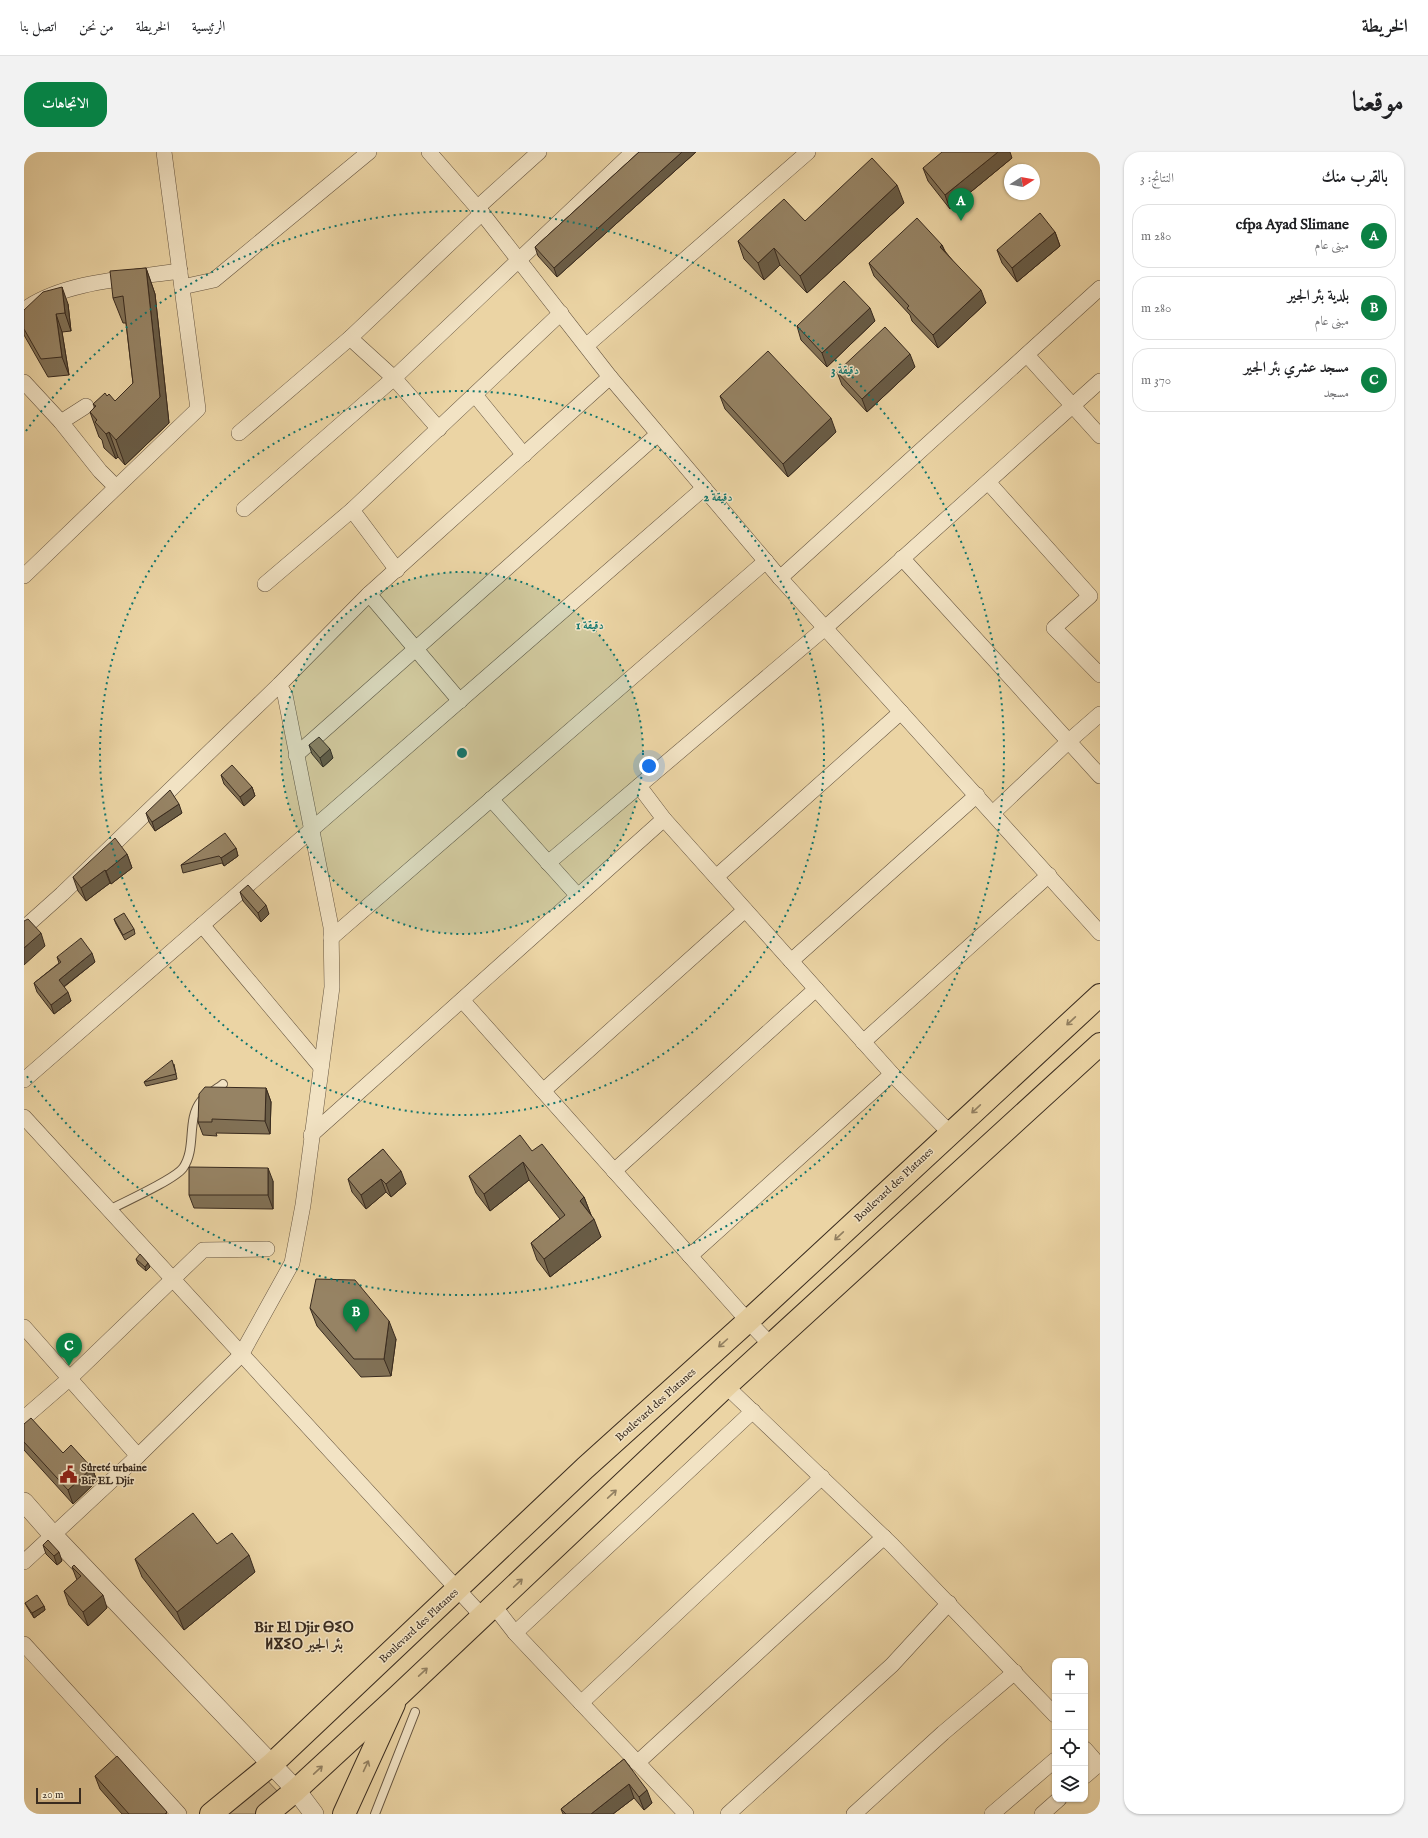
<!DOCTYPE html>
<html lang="ar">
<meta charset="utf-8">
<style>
:root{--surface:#fff;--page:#f2f2f2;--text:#202124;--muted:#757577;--line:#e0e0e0;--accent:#0b8043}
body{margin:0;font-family:"IM FELL English",Amiri,"Noto Sans Tifinagh",serif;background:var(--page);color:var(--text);direction:rtl}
.controls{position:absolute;right:12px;bottom:12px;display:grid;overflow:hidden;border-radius:8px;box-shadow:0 1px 3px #0004}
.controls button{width:36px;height:36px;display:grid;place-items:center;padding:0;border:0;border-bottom:1px solid var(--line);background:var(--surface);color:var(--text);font:20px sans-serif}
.compass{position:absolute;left:980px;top:12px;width:36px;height:36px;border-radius:50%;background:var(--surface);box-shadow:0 1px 3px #0004;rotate:79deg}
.scale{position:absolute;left:12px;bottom:10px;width:45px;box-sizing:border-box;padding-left:4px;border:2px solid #392b1f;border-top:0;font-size:11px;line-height:14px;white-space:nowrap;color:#392b1f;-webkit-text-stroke:3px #f2e3c4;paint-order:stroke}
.you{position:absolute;left:625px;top:614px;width:14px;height:14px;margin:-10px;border:3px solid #fff;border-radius:50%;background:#1a73e8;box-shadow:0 0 0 6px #1a73e833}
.badge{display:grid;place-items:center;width:26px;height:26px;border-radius:50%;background:var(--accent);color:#fff;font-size:13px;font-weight:700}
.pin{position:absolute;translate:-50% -33px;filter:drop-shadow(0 1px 2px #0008)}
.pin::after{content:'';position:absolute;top:21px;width:14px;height:12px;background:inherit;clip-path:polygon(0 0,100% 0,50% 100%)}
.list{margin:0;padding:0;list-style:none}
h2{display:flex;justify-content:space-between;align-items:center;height:52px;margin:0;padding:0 16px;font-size:17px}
h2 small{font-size:13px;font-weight:400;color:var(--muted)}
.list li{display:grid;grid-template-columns:26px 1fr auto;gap:12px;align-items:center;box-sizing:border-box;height:64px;margin:0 8px 8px;padding:0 8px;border:1px solid var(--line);border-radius:16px}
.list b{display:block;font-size:15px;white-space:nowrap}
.list p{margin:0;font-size:13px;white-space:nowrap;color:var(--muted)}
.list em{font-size:13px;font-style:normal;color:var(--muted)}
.icon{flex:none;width:22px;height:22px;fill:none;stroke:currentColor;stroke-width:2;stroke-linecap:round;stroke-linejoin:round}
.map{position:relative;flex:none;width:1076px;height:1662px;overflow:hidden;direction:ltr;border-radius:16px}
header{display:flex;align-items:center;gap:24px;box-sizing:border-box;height:56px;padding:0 20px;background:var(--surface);border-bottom:1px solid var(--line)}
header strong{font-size:19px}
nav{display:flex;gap:22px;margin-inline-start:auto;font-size:14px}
.intro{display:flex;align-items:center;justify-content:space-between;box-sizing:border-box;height:96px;padding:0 24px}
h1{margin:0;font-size:28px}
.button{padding:10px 18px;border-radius:16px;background:var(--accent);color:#fff;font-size:14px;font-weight:700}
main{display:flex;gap:24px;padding:0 24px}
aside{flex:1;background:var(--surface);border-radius:16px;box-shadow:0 1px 3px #0004}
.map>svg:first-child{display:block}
</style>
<header>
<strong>الخريطة</strong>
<nav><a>الرئيسية</a><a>الخريطة</a><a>من نحن</a><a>اتصل بنا</a></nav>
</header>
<div class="intro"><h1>موقعنا</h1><a class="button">الاتجاهات</a></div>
<main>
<aside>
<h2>بالقرب منك<small>النتائج: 3</small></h2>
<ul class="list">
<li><span class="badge">A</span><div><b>cfpa Ayad Slimane</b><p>مبنى عام</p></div><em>280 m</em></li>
<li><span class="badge">B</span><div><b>بلدية بئر الجير</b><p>مبنى عام</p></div><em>280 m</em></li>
<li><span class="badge">C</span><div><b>مسجد عشري بئر الجير</b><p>مسجد</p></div><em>370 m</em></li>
</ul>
</aside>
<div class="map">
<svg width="1076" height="1662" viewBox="0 0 1076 1662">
<rect width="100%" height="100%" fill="#ebd4a4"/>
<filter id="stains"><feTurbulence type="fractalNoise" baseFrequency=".005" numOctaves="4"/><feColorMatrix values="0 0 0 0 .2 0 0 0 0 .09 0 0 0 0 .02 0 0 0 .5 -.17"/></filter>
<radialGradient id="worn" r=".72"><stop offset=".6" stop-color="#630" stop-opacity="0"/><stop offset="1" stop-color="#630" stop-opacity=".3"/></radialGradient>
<path fill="#cdb78d" stroke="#837156" d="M239,1624L255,1641L232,1662H198Z"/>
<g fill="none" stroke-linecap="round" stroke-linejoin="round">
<defs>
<g id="service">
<path d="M85,1058C100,1050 150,1028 159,1016C173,996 162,968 177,949C183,942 193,937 199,932"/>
<path d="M351,1662L391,1560"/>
</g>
<g id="minor">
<path d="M405,0L458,61L586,225L756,426L1076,781"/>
<path d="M453,56L515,0"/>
<path d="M158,135L190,128L345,0"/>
<path d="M0,158C39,129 108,126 156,119"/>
<path d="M326,186L370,226L415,277"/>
<path d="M563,193L784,0"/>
<path d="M1003,203L1076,284"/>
<path d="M0,230L37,270L76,319L92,335"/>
<path d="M451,243L500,303"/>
<path d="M37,270L62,254"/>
<path d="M215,281L326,186L458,61"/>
<path d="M964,330L1066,444L1030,476L1076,523"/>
<path d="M220,357L370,226L609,0"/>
<path d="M328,358L373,418"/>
<path d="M878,406L1076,624"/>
<path d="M0,424L174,257L140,0"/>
<path d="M756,426L1076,136"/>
<path d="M241,432L328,358L537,161"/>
<path d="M345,442L436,549"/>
<path d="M272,603L634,282"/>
<path d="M615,634L640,667L868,922L926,981"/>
<path d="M467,647L554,744"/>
<path d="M969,661L1045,589L1076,562"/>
<path d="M524,711L801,476L1076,229"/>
<path d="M692,725L877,560"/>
<path d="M178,773L297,915"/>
<path d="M0,776L38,742L255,533L345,442L586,225"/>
<path d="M307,786L742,409"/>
<path d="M767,809L953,643"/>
<path d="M438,848L724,1169L747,1193"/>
<path d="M839,890L1025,723"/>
<path d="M0,928L680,336"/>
<path d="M519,939L721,758"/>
<path d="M0,965L458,1464"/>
<path d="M287,983L640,667"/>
<path d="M590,1019L792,837"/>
<path d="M666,1104L868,922"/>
<path d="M0,1175L114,1304"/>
<path d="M702,1234L868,1393L1031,1563"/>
<path d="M0,1266L45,1227L179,1098L243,1097"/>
<path d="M0,1410L114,1304L217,1203L268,1111L279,1053L308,835L307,775L261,543L255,533"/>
<path d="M470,1454L491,1481L662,1662"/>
<path d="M491,1481L729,1259"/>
<path d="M0,1492L155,1662"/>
<path d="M557,1551L798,1325"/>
<path d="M1061,1597L1076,1614"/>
<path d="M613,1611L860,1385"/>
<path d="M1061,1624L1076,1611"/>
<path d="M704,1662L868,1513L925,1451"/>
<path d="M830,1662L919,1581L991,1520"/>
<path d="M968,1662L1031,1608"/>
<path d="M1018,1662L1035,1647"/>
</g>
<path id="tertiary" d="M0,1350L28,1382L272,1638L290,1662"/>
<g id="primary">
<path d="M187,1662L248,1612L561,1316L724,1169L1076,843"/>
<path d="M243,1662L272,1638L374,1544L702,1234L1076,892"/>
<path d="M320,1662L370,1552"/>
</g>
</defs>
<use href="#service" stroke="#665540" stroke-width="10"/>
<use href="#minor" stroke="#665540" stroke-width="16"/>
<use href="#tertiary" stroke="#665540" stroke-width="20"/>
<use href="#primary" stroke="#392b1f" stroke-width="24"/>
<use href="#service" stroke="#f2e3c4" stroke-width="8"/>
<use href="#minor" stroke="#f2e3c4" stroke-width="15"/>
<use href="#tertiary" stroke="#f2e3c4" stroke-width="19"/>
<use href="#primary" stroke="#ebd4a4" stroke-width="22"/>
</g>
<g fill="#817156" stroke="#392b1f">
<path d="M615,0H672L533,125L514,104L511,95Z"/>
<path d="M988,6L926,57L904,29L899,16Z"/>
<path d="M880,51L783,141L756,113L740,128L720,107L714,89L781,69Z"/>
<path d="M1031,80L1036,94L993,130L978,111L973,98Z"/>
<path d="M918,93L921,99L962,151L914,196L888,169L886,163L850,124L845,111Z"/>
<path d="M122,116L131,142L145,271L101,313L94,305L92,307L80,296L78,288L75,285L66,260L71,255L69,252L91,249L109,231L102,171H99L89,146Z"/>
<path d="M44,152L47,179L38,180L45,223L24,225L0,183V158Z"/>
<path d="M851,169L803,215L777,188L773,174Z"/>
<path d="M891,215L843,260L818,233L813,220Z"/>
<path d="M696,244L812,280L764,325L701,257Z"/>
<path d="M285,593L309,606L299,615L288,602Z"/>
<path d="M197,623L228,635L231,644L220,654L200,632Z"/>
<path d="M122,661H158L131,679L125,670Z"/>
<path d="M212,696L214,704L200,714L198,711L159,721L157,713Z"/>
<path d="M103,702L108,716L87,732L86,731L62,749L54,739L49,725Z"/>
<path d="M216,740L245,762L237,770L219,749Z"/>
<path d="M90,767L110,777L111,782L101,788L92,772Z"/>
<path d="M33,805L71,810L40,835L47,849L30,862L13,840L10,831L35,811Z"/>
<path d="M150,912L153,927L122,934L120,930Z"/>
<path d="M242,936L247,950L246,982L192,981L193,984L179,983L174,970Z"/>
<path d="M359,997L382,1032L367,1045L362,1040L342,1057L328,1040L324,1027Z"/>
<path d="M508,999L560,1045L567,1063L577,1085L526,1125L513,1108L507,1091L536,1067L505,1028L466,1059L452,1041L445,1024Z"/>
<path d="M249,1029V1057L170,1056L165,1043Z"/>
<path d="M112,1107L126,1115L122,1119L114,1112Z"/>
<path d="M286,1156L372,1187L367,1224L337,1225L293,1174Z"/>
<path d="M0,1272L39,1301L68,1316L73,1329L49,1352L0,1298Z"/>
<path d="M193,1392L231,1420L160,1478L118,1425L111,1407Z"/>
<path d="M19,1393L38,1409L33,1413L22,1402Z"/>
<path d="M50,1413L83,1456L64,1474L45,1453L40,1439L53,1428L48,1415Z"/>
<path d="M1,1451L20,1454L21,1458L10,1466L3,1455Z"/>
<path d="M600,1607L628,1651L620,1658L610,1646L589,1662H539L537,1657Z"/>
<path d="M71,1624L143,1662H98L76,1637Z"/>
</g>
<g fill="#695c46" stroke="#392b1f">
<path d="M658,0H672L533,125L530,116Z"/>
<path d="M974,0H986L988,6L926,57L921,43Z"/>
<path d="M873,33L880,51L783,141L776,124Z"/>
<path d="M1031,80L1036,94L993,130L988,116Z"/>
<path d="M918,93L923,106L916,95Z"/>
<path d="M750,96L756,113L740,128L734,111Z"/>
<path d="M122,116L131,142L145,271L101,313L92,288L136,245Z"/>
<path d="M38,135L44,152L47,179L41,161Z"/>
<path d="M957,138L962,151L914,196L909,183Z"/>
<path d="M846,156L851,169L803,215L798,201Z"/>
<path d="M32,162L38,180L45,223L38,205Z"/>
<path d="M886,202L891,215L843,260L838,247Z"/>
<path d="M807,266L812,280L764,325L759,312Z"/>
<path d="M85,280L94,305L92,307L82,282Z"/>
<path d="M306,597L309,606L299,615L296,606Z"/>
<path d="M228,635L231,644L220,654L216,645Z"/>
<path d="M155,652L158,661L131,679L128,670Z"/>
<path d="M212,696L214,704L200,714L197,706Z"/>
<path d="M103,702L108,716L87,732L82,719Z"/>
<path d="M81,718L86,731L62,749L57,736Z"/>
<path d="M242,753L245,762L237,770L234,761Z"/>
<path d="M17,781L21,794L0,813V796Z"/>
<path d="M68,801L71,810L38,836L35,828Z"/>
<path d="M44,840L47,849L30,862L27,853Z"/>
<path d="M242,936L247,950L246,982L241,969Z"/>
<path d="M499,1010L505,1028L466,1059L460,1042Z"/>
<path d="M244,1016L249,1029V1057L244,1043Z"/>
<path d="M377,1019L382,1032L367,1045L362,1032Z"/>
<path d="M357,1027L362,1040L342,1057L337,1043Z"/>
<path d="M560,1045L567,1063L556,1049Z"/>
<path d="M570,1067L577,1085L526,1125L520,1107Z"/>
<path d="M124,1111L126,1115L122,1119L121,1115Z"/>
<path d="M365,1169L372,1187L367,1224L360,1207Z"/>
<path d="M68,1316L73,1329L49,1352L44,1338Z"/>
<path d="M35,1400L38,1409L33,1413L30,1404Z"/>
<path d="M225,1403L231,1420L160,1478L153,1460Z"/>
<path d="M79,1443L83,1456L64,1474L59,1460Z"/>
<path d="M20,1454L21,1458L10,1466L8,1461Z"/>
<path d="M605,1632L610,1646L589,1662H567Z"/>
<path d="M623,1638L628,1651L620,1658L615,1645Z"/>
</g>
<g fill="#968364" stroke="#392b1f">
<path d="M615,0H658L530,116L511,95Z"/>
<path d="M918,0H974L921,43L899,16Z"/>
<path d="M848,6L873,33L776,124L750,96L734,111L714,89L760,47L781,69Z"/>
<path d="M1016,61L1031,80L988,116L973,98Z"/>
<path d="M893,66L918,93L916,95L957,138L909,183L883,156L885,154L845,111Z"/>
<path d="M122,116L136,245L92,288L85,280L82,282L71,270L73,268L66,260L72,254L69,252L81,241L83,244L85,242L91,249L109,231L99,144L89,146L86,119Z"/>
<path d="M820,129L846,156L798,201L773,174Z"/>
<path d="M38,135L41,161L32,162L38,205L17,207L0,177V158L19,140Z"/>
<path d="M861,175L886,202L838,247L813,220Z"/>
<path d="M744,199L807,266L759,312L696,244Z"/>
<path d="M295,585L306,597L296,606L285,593Z"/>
<path d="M208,613L228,635L216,645L197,623Z"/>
<path d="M146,638L155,652L128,670L122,661Z"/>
<path d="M201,681L212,696L197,706L195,704L157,713Z"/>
<path d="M91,686L103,702L82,719L81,718L57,736L49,725Z"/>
<path d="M224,733L242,753L234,761L216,740Z"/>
<path d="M100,761L110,777L99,783L90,767Z"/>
<path d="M4,767L17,781L0,796V769Z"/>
<path d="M57,786L68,801L35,828L44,840L27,853L10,831L37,810L33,805Z"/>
<path d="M148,908L152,922L120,930Z"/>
<path d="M181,935L242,936L241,969L188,967V970H174L175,942Z"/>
<path d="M496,983L508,999L518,992L560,1045L556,1049L570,1067L520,1107L507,1091L541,1063L499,1010L460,1042L445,1024Z"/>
<path d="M359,997L377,1019L362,1032L357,1027L337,1043L324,1027Z"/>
<path d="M165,1015L244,1016V1043H165Z"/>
<path d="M116,1102L124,1111L121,1115L112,1107Z"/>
<path d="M292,1127L331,1128L365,1169L360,1207H330L286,1156Z"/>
<path d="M7,1266L39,1301L47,1293L68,1316L44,1338L0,1290V1272Z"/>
<path d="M169,1361L193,1392L208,1381L225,1403L153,1460L111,1407Z"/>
<path d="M24,1388L35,1400L30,1404L19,1393Z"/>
<path d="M50,1413L79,1443L59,1460L40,1439L57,1424L48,1415Z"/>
<path d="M13,1443L20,1454L8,1461L1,1451Z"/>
<path d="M93,1604L143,1660L141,1662H105L71,1624Z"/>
<path d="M600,1607L623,1638L615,1645L605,1632L567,1662H542L537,1657Z"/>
</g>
<defs><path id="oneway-shaft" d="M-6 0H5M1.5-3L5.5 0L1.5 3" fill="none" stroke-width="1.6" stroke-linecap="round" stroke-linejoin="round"/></defs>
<g stroke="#928062">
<use href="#oneway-shaft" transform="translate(1047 869) rotate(137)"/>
<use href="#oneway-shaft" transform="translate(952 957) rotate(137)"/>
<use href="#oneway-shaft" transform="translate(815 1084) rotate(137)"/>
<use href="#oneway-shaft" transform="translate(699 1191) rotate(138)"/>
<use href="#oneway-shaft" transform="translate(588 1342) rotate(-43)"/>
<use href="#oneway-shaft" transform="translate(494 1431) rotate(-43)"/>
<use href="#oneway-shaft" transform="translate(399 1520) rotate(-43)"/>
<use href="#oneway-shaft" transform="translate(342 1614) rotate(-65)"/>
<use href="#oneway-shaft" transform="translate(294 1618) rotate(-43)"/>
</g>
<circle cx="438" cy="601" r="181" fill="#0f766e" fill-opacity=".12"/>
<g fill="none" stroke="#0f766e" stroke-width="2" stroke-dasharray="2 4">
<circle cx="438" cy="601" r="181"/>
<circle cx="438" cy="601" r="362"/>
<path d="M2 279A542 542 0 1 1 2 923"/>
</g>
<defs>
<symbol id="civic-bare" viewBox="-9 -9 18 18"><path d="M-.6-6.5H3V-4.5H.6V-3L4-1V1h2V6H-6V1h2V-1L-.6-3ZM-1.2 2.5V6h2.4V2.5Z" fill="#8f2418" stroke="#f2e3c4" stroke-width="2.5" paint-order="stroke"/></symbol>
</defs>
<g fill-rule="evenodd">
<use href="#civic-bare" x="32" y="1310" width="25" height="25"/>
</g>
<g text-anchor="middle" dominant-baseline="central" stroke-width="3" stroke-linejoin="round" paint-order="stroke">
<g font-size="11" fill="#392b1f" stroke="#f2e3c4">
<text transform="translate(870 1033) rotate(-43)">Boulevard des Platanes</text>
<text transform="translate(632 1253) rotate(-42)">Boulevard des Platanes</text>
<text transform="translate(395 1474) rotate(-43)">Boulevard des Platanes</text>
</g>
<g font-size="11" font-weight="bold" fill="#392b1f" stroke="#f2e3c4" text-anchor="start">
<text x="57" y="1316">Sûreté urbaine<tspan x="57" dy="13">Bir EL Djir</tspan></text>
</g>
<g font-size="15" font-weight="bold" fill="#392b1f" stroke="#f2e3c4">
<text x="280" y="1475">Bir El Djir ⴱⵉⵔ<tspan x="280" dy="17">ⵍⴵⵉⵔ بئر الجير</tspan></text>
</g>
</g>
<circle cx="438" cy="601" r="6" fill="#0f766e" stroke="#f2e3c4" stroke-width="2"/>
<g font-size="12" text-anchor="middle" font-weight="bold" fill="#0f766e" stroke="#f2e3c4" stroke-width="3" stroke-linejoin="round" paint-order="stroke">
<text x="821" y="222">3 دقيقة</text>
<text x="694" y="349">2 دقيقة</text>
<text x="566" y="477">1 دقيقة</text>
</g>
<rect width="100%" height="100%" filter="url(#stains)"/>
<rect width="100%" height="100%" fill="url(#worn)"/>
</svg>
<div class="controls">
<button>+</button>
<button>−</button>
<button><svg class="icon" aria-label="locate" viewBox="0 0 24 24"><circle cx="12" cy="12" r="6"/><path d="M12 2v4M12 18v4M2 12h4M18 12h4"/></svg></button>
<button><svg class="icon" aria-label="layers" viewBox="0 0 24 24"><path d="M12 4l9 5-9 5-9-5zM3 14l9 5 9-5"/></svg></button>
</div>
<svg class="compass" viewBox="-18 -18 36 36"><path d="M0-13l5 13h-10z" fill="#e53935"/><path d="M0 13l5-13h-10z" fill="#757577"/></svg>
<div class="scale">20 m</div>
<div class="you"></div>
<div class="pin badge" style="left:937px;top:69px">A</div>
<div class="pin badge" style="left:332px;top:1180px">B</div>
<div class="pin badge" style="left:45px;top:1214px">C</div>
</div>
</main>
